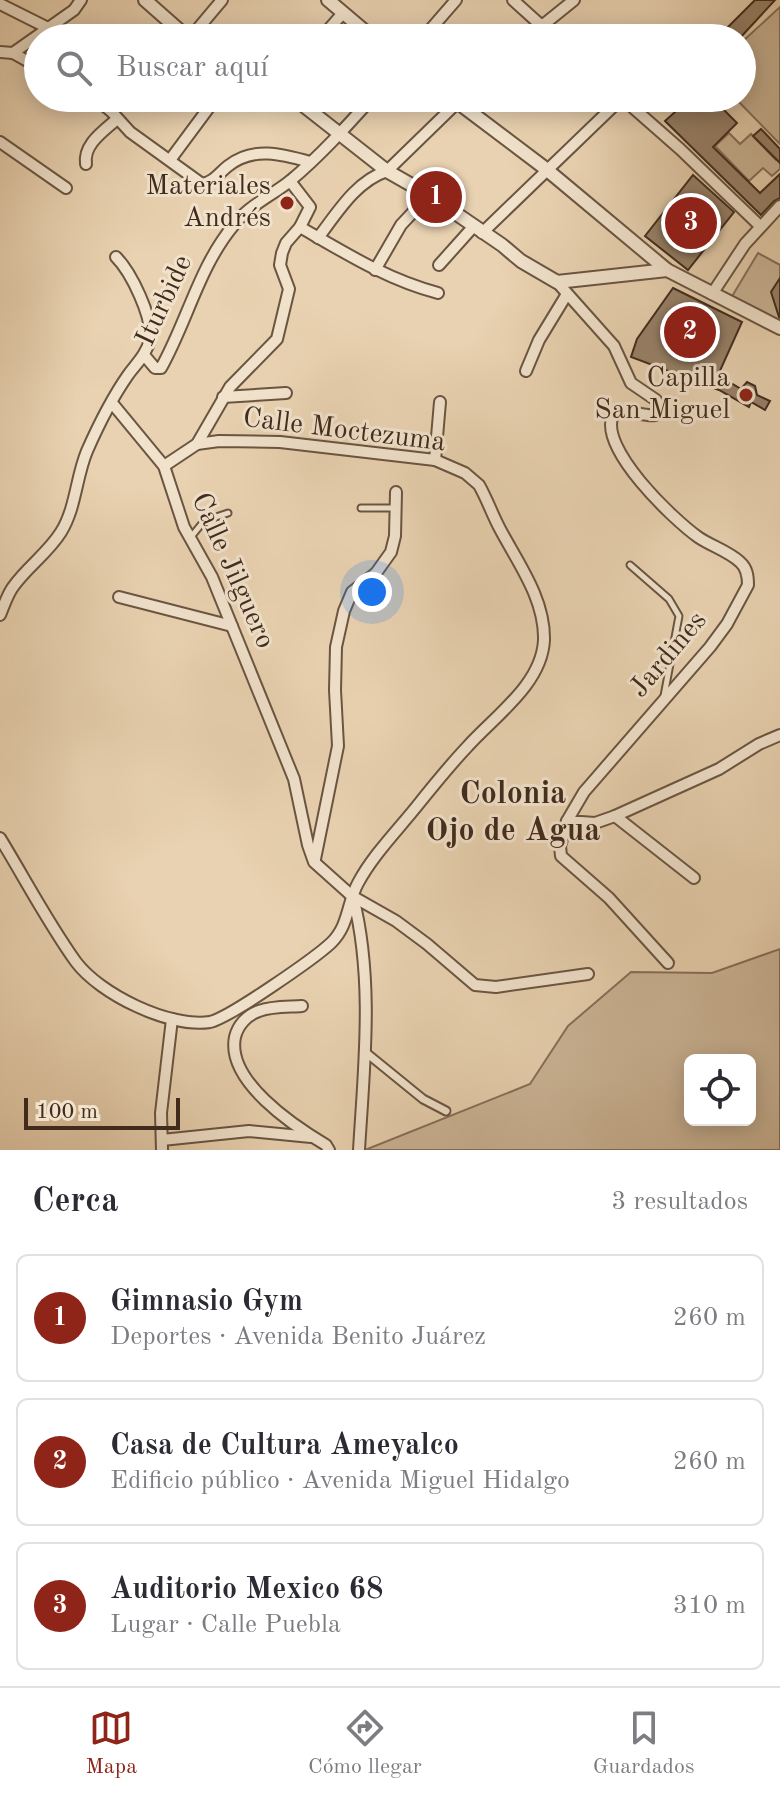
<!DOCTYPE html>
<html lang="es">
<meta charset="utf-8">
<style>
:root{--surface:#fff;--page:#f7f7f7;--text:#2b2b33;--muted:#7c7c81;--line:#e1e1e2;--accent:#8f2418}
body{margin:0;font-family:"Old Standard TT",serif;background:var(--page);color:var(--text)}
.controls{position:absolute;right:24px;bottom:24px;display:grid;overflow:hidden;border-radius:12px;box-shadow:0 4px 20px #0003}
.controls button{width:72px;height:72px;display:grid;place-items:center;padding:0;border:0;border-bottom:2px solid var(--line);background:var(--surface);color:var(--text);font:40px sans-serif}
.scale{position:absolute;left:24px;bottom:20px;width:156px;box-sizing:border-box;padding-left:8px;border:4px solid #402b1d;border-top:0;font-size:22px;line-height:28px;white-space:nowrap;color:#402b1d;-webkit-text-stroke:6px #f1e2cc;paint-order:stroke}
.you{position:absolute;left:372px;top:592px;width:28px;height:28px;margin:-20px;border:6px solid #fff;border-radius:50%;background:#1a73e8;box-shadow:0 0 0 12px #1a73e833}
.badge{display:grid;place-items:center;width:52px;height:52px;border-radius:50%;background:var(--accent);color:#fff;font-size:26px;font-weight:700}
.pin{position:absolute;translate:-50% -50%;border:4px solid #fff;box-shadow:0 2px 8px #0006}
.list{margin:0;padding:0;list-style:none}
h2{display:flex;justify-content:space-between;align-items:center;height:104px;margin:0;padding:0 32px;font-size:34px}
h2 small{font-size:26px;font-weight:400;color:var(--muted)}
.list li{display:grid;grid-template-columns:52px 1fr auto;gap:24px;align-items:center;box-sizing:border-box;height:128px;margin:0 16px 16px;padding:0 16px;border:2px solid var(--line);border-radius:12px}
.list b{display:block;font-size:30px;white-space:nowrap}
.list p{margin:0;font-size:26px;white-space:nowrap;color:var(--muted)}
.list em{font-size:26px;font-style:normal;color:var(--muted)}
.icon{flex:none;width:44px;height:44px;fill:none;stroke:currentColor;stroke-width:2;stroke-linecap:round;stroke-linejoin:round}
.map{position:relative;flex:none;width:780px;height:1150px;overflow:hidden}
.search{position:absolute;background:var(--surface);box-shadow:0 4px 20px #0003;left:24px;right:24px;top:24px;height:88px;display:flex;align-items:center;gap:20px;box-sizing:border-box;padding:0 28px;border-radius:44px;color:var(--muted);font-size:30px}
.sheet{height:536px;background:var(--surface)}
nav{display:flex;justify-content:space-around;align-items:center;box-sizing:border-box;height:112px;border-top:2px solid var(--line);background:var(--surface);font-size:22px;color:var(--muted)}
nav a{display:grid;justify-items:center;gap:4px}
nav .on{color:var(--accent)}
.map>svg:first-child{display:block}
</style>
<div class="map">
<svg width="780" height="1150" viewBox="0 0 780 1150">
<rect width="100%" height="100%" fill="#e9d2b1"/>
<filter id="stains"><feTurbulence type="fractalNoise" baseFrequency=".0025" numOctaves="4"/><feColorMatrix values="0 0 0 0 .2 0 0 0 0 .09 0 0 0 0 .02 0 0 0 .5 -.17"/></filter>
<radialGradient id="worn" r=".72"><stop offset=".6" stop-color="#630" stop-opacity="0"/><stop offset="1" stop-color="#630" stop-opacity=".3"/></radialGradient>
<g fill="#ccb698" stroke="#86705a" stroke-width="2" fill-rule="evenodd">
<path d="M780,7V144L735,98H742V42Z"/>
<path d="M729,133L740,144L751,134L776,160L780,157V169L772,176L763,168L749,181L715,146Z"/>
<path d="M758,253L780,265V322L731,298Z"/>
<path d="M780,949V1150H365L530,1084L568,1026L631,972L712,973ZM690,1060H750V1120H690Z"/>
</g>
<g fill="#98826a" stroke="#402b1d" stroke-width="2">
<path d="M755,0H775L740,38H717Z"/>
<path d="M660,98H712L737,123L713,147L760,193L780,174V198L774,201L761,215L665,121L675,112Z"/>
<path d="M761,129L780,149V163L753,136Z"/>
<path d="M693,175L734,212L688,270L645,236Z"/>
<path d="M780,278V317H779L771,292Z"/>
<path d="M673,288L742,322L718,375L741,389L747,382L755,386L757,395L770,401L765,410L751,402L749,407L719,390L631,357L637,339Z"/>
</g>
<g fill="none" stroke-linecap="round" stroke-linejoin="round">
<defs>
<g id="service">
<path d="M706,38L712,32"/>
<path d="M637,110L647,98"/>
<path d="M361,508H396"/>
<path d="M191,537L204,521L228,513"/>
<path d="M630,565L669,599L679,616L664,696"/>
</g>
<path id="pedestrian" d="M364,1051L423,1099L446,1111"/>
<g id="minor">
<path d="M513,0L555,38"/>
<path d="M0,4L46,27"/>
<path d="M190,38L222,0"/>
<path d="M321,38L343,13"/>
<path d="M423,38L456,0"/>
<path d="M527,38L574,0"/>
<path d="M0,52L13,53L38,67"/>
<path d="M13,53L74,10L81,0"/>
<path d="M94,98L111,111L130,132L202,184C214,182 219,173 228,166C253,146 282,154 310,162"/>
<path d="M111,111L125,98"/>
<path d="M0,142L66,188"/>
<path d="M170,160L216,98"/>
<path d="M86,164C83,144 104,131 117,119"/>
<path d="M300,227C345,253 388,280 438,293"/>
<path d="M482,233L622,98L680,149L759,225"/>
<path d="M318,238C337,213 356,181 387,171L462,98"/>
<path d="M439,265L473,227"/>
<path d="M375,270L401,225L429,195"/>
<path d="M557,282L614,346L631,383L656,400L659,406L655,415C641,417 626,406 613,415C598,448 673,519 698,537C711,546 728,551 740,562C747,568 748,576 748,585L727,624L710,647L584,792L567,821L595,823L615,816L719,769L759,744L780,735"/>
<path d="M712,294L745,244L780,206"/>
<path d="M144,355L155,368H161C187,322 199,267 233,226C248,206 271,196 290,181C320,156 346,127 372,98"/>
<path d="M526,371L539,340L567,294"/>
<path d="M223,397L286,393"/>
<path d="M112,403L164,466L184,527L212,577L294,779L308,845L314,862L352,896L396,921L427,944L475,985L496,987L588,974"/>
<path d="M435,460L440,402"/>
<path d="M164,466L197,444L230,387L277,339L289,289L280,265L282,253L286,243L300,227L310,207L290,181"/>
<path d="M119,597L232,626"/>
<path d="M0,615C4,606 7,595 13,587C27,567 48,553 61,532C76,508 76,477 87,451C98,426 112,398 128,375C136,364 147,354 150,339C153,317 131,272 116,257"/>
<path d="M615,816L694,878"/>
<path d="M567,821L560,846L561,856L609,898L668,963"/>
<path d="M0,838C25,879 48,923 76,962C100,994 169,1028 210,1022C229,1018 315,958 331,943C349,926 347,903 358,883C373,855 397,831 417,806C433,786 450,765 468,746C495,716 542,684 544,640C545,599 518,563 500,529C492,514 487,499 479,485L465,473L435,460L280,442L219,441L197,444"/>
<path d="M315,859L338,746L335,690L336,647L344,611L352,592L376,573L391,552L395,536L396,492"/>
<path d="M353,897C374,979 364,1067 359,1150"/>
<path d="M302,1006C288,1007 272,1006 259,1011C247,1015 238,1025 235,1037C226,1081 294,1126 326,1145L329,1150"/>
<path d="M162,1140L249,1131L311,1137"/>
<path d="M162,1150L161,1113L172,1019"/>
</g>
<g id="tertiary">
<path d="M145,0L188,38"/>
<path d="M328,0L373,38"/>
<path d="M294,98L387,171L429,195L502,245L521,261L557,282L667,270"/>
<path d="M452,98L546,169L667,270L780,328"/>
</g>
</defs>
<use href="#service" stroke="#6a5542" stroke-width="9"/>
<use href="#pedestrian" stroke="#6a5542" stroke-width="11"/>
<use href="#minor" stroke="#6a5542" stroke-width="14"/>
<use href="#tertiary" stroke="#6a5542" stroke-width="16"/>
<use href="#service" stroke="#f1e2cc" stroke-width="5"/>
<use href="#pedestrian" stroke="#f1e2cc" stroke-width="7"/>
<use href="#minor" stroke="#f1e2cc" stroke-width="10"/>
<use href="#tertiary" stroke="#f1e2cc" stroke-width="12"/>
</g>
<g fill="#8f2418" stroke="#f1e2cc" stroke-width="3">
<circle cx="287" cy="203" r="8"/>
<circle cx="746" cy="395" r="8"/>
</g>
<g text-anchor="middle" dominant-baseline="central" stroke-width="6" stroke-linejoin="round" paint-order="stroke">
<g font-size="28" fill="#402b1d" stroke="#f1e2cc" text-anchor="end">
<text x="271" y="187">Materiales<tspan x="271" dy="32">Andrés</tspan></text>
<text x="730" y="379">Capilla<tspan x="730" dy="32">San Miguel</tspan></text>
</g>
<g font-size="28" fill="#402b1d" stroke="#f1e2cc">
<text transform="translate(165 301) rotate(-65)">Iturbide</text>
<text transform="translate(344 431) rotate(7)">Calle Moctezuma</text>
<text transform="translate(232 571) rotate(66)">Calle Jilguero</text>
<text transform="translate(669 655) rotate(-50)">Jardines</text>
</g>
<g font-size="32" font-weight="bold" fill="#402b1d" stroke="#f1e2cc">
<text x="513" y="795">Colonia<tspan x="513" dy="37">Ojo de Agua</tspan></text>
</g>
</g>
<rect width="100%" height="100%" filter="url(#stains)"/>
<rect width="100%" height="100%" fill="url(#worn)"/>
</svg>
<div class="controls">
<button><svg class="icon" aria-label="locate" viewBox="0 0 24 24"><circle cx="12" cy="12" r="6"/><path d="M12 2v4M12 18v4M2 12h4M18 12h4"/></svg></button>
</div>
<div class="scale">100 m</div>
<div class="you"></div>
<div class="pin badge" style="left:436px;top:197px">1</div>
<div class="pin badge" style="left:690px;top:332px">2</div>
<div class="pin badge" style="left:691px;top:223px">3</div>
<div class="search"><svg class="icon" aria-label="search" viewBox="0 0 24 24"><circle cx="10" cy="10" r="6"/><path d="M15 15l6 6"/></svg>Buscar aquí</div>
</div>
<section class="sheet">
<h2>Cerca<small>3 resultados</small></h2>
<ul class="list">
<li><span class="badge">1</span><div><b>Gimnasio Gym</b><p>Deportes · Avenida Benito Juárez</p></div><em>260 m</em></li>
<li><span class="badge">2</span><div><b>Casa de Cultura Ameyalco</b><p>Edificio público · Avenida Miguel Hidalgo</p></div><em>260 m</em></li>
<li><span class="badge">3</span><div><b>Auditorio Mexico 68</b><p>Lugar · Calle Puebla</p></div><em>310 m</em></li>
</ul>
</section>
<nav>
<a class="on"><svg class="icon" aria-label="map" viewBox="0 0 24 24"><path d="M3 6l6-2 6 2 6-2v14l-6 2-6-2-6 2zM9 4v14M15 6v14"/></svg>Mapa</a>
<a><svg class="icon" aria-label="directions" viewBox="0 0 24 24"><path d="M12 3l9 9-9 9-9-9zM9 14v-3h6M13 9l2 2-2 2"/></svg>Cómo llegar</a>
<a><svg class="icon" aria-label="saved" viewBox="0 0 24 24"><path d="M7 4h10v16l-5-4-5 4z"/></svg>Guardados</a>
</nav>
